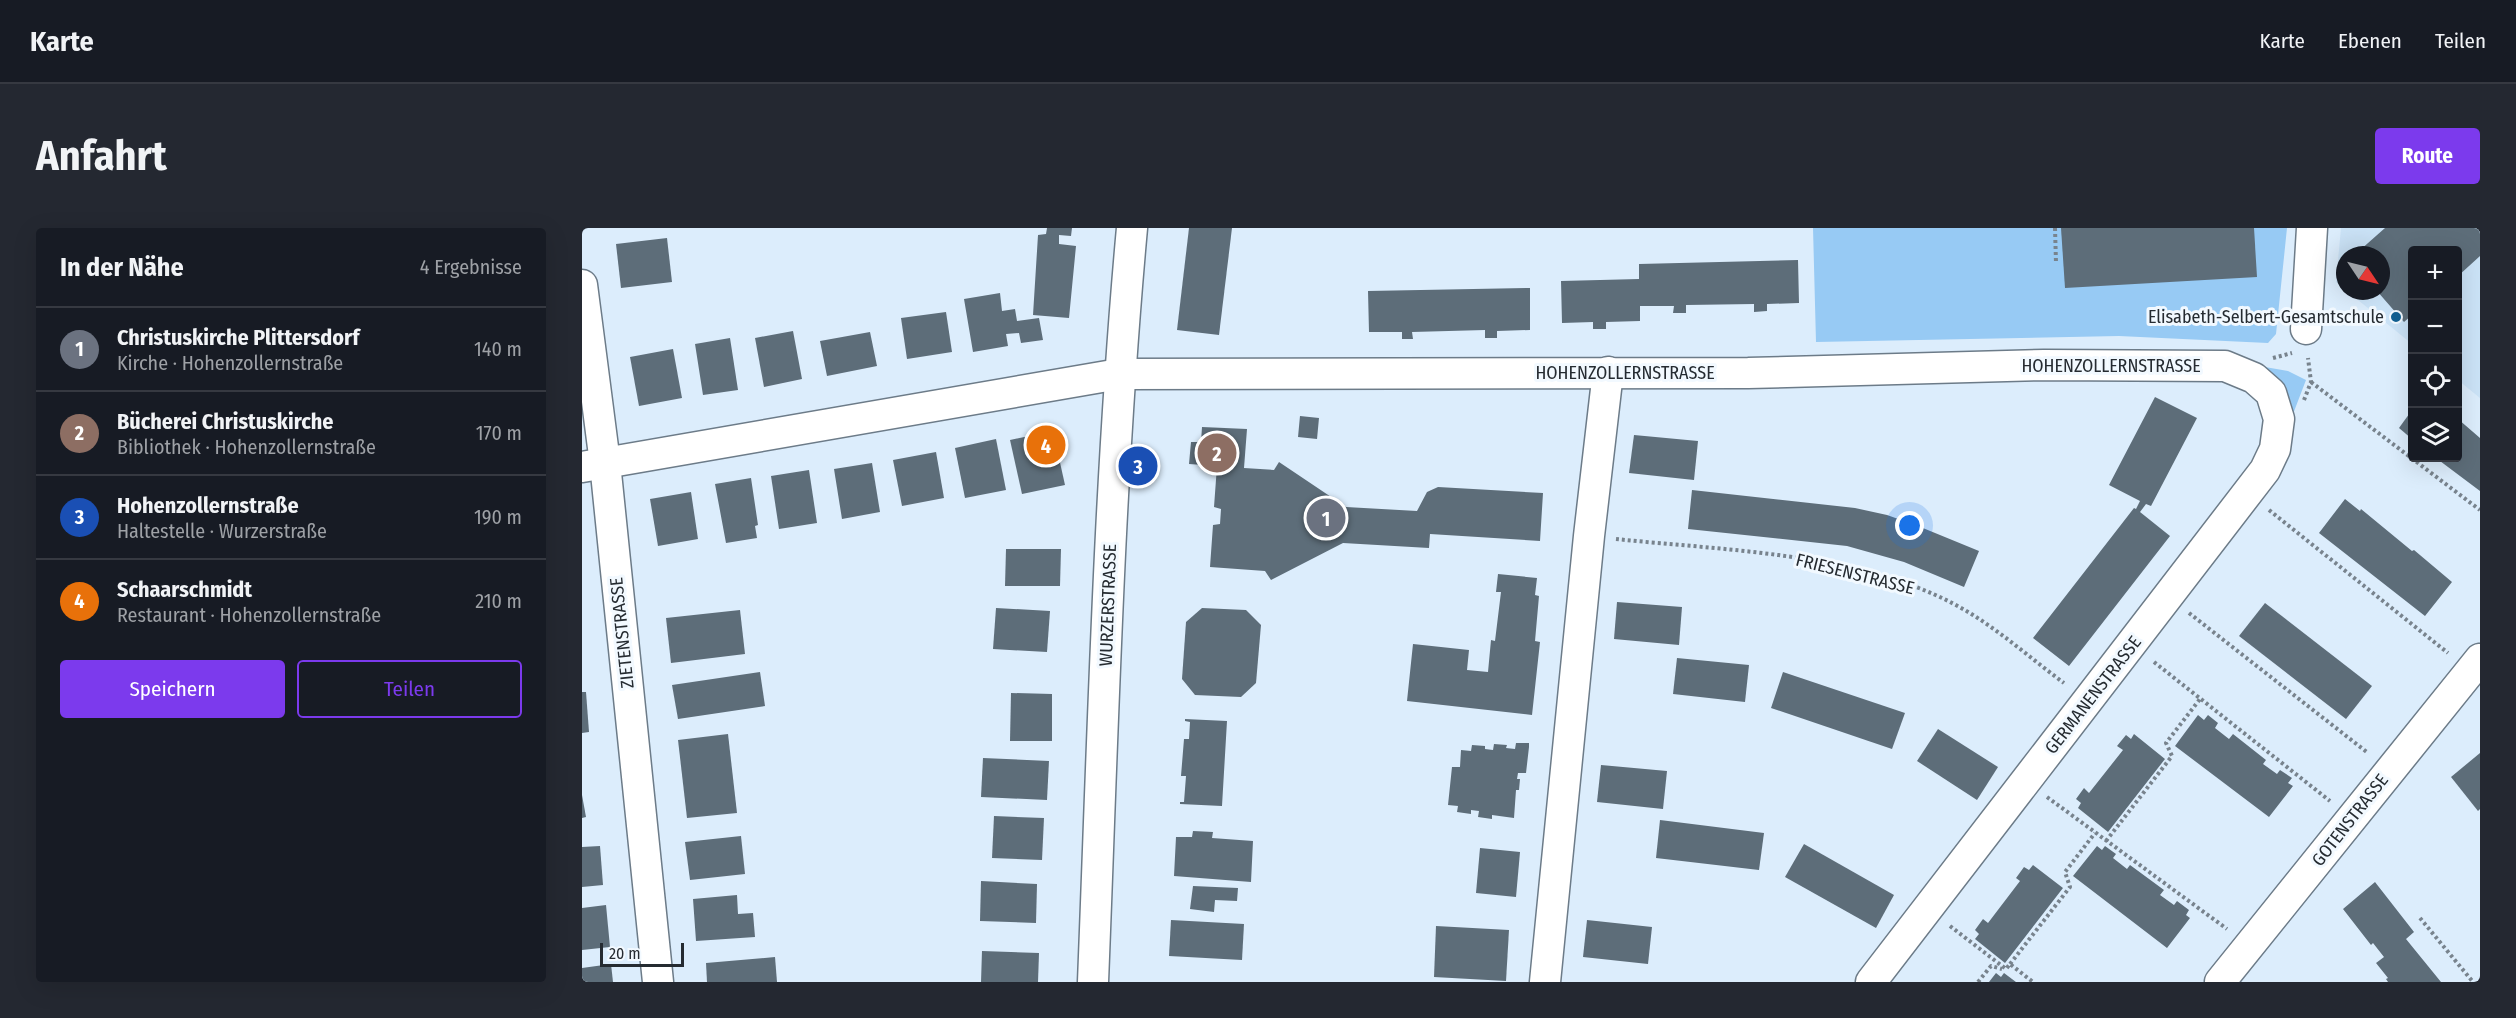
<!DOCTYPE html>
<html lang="de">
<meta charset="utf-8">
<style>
:root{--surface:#171b24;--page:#242831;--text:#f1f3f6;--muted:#9ea1a6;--line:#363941;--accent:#7c3aed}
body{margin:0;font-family:"Fira Sans Condensed",sans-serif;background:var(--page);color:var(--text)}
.controls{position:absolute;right:18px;top:18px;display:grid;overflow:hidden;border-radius:6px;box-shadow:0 6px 24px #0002}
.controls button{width:54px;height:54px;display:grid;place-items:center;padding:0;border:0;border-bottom:2px solid var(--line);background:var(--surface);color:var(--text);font:30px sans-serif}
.compass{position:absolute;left:1754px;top:18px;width:54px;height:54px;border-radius:50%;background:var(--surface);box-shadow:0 6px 24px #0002;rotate:125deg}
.scale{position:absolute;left:18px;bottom:15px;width:84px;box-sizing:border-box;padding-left:6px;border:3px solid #252b31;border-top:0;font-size:16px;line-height:21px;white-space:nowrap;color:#252b31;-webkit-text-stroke:4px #f2f9ff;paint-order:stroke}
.you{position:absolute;left:1328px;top:298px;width:21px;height:21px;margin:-15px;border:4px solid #fff;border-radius:50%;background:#1a73e8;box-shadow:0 0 0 9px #1a73e833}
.badge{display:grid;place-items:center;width:39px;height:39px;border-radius:50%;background:var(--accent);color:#fff;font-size:20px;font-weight:700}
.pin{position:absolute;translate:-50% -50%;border:3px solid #fff;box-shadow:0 2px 6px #0006}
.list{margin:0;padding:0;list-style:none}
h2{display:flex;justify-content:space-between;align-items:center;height:78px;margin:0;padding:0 24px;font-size:26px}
h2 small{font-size:20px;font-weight:400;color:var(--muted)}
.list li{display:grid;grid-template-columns:39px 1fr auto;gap:18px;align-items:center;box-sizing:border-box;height:84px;padding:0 24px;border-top:2px solid var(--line)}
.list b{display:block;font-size:22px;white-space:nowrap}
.list p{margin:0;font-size:20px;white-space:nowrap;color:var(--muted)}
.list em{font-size:20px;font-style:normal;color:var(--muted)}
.actions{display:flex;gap:12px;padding:18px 24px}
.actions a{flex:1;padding:14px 0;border:2px solid var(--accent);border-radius:6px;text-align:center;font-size:21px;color:var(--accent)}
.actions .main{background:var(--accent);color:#fff}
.icon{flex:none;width:33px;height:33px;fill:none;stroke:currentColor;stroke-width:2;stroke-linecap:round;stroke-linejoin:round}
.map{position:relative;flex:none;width:1898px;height:754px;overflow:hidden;border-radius:6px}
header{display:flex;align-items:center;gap:36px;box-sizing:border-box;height:84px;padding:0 30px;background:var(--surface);border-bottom:2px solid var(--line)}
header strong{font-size:28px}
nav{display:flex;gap:33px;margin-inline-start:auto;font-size:21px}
.intro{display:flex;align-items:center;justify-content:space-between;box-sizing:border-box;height:144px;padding:0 36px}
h1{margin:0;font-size:42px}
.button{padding:15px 27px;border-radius:6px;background:var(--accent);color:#fff;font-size:21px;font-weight:700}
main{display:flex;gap:36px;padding:0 36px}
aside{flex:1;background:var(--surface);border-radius:6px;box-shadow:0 6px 24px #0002}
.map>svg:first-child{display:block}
</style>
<header>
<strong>Karte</strong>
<nav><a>Karte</a><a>Ebenen</a><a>Teilen</a></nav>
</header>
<div class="intro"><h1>Anfahrt</h1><a class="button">Route</a></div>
<main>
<aside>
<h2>In der Nähe<small>4 Ergebnisse</small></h2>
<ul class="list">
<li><span class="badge" style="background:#6b7280">1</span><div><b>Christuskirche Plittersdorf</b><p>Kirche · Hohenzollernstraße</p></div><em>140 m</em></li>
<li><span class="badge" style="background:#8d6e63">2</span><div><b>Bücherei Christuskirche</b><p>Bibliothek · Hohenzollernstraße</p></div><em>170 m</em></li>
<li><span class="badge" style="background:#1a4fb4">3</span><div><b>Hohenzollernstraße</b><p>Haltestelle · Wurzerstraße</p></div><em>190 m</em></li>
<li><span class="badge" style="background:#e8710a">4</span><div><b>Schaarschmidt</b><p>Restaurant · Hohenzollernstraße</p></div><em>210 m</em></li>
</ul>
<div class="actions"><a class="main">Speichern</a><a>Teilen</a></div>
</aside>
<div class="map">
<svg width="1898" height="754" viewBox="0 0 1898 754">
<rect width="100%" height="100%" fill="#dcedfc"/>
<path fill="#cbe3f7" d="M1759,0H1898V170L1876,152V22H1830V116L1765,63H1799V27H1763V61L1754,54Z"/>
<g fill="#97caf4">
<path d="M1231,0H1705L1694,106L1686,115L1537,108L1234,114Z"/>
<path d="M1683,139L1706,143L1724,152L1711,186L1704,159Z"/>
</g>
<g fill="#5d6d79">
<path d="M465,0H490L489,8L477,7V16L494,18L487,90L451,87L456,7L464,6Z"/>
<path d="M607,0H650L637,107L595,102Z"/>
<path d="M1479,0H1672L1675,49L1483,60Z"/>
<path d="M1803,0H1898V28L1876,48V22H1830V87L1822,94L1795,63H1799V27H1780L1777,23Z"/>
<path d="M85,10L90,54L39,60L34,16Z"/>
<path d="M1216,32L1217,75L1185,76V83L1172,84V76L1104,77V85H1091L1092,78H1058V93L1024,94V101H1011V94L980,95L979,53L1057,51V36Z"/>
<path d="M948,60V102L915,103V110H903V102L830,104L831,111H820V104H787L786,63Z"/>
<path d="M418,65L420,83L433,81L435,93L457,90L461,112L439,115L437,105L424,106L426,118L391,124L382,71Z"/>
<path d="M364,84L370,124L325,131L319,90Z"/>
<path d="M211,103L220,151L182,159L173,110Z"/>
<path d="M288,104L295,138L245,148L238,113Z"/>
<path d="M148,110L156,162L121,167L113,116Z"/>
<path d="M91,121L100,170L57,178L48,129Z"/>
<path d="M1573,169L1615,190L1569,278L1564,276L1558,284L1588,308L1487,438L1451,410L1552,280L1554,281L1558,273L1527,257Z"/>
<path d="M1830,182V211L1817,200Z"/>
<path d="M718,188L737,190L735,211L716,209Z"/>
<path d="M1876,191L1898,210V263L1854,230H1876Z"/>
<path d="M620,199L665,201L662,240L692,242L697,234L764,279L835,283L845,264L856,259L961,265L958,313L848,306L847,320L761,315L689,352L683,343L628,339L631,297L638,296L639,281L632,279L635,238L607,236L609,214H619Z"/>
<path d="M471,203L483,257L440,266L428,212Z"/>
<path d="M1052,207L1116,213L1112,252L1047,245Z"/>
<path d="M414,211L424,262L383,270L373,220Z"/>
<path d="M354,224L362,270L320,278L311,232Z"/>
<path d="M290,235L298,284L260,291L252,241Z"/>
<path d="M227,242L235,295L197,301L189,248Z"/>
<path d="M169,250L176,297L173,298L175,310L144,315L133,256Z"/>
<path d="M1110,262L1273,280L1305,287L1336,298L1397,323L1382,359L1322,334L1265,318L1106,301Z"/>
<path d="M109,264L116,311L76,318L68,271Z"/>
<path d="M1763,271L1778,283L1779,281L1830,323L1832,322L1870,354L1843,388L1737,305Z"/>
<path d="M424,321H479L478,358H423Z"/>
<path d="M916,346L955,350L953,367L957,368L953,413L958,414L950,487L825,473L831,416L887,422L885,442L906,444L909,412L913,413L919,364H914Z"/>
<path d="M1035,374L1100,379L1097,417L1032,411Z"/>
<path d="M1683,375L1790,458L1764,491L1657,408Z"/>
<path d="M414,380L468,383L465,424L411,421Z"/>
<path d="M620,380L664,382L679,397L674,455L659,469L613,467L600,451L604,394Z"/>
<path d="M158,382L163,426L89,435L84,390Z"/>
<path d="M1095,430L1167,437L1163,474L1091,466Z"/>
<path d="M178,444L183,478L96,491L90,457Z"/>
<path d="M1201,444L1323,485L1310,521L1189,480Z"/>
<path d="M0,464H4L7,504L0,505Z"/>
<path d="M429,465L470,466V513H428Z"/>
<path d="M1616,487L1622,492L1626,487L1636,495L1633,500L1647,511L1651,506L1684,532L1681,536L1695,546L1698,542L1710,550L1706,555L1711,558L1687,589L1593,518Z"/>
<path d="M603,491L645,493L640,578L598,576V574H602L604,548H599L602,511H607L608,494L603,493Z"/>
<path d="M1356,501L1416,539L1395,572L1335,533Z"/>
<path d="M146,506L155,585L105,590L96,512Z"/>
<path d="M1552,506L1583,531L1526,604L1496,580L1499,575L1494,571L1502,560L1507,565L1541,522L1535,518L1544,507L1549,511Z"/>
<path d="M934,515H947V519L944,545H936L935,551H938L937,562H934L932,590L910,587V591L896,589L897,583L889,582V586L875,584L876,578L866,577L870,539H878L879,522L889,523L890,517L903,518V521L911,522L912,516L925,517L924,520L933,521Z"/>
<path d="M1898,525V581L1896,583L1869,549Z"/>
<path d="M401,530L467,533L465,572L399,569Z"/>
<path d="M1019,537L1085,543L1081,581L1015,574Z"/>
<path d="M0,567L4,589L0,590Z"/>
<path d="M412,588L462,590L460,632L410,630Z"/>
<path d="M1078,592L1182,605L1177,642L1074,630Z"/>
<path d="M611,603L631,604L630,610L671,613L669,654L592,648L594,609H610Z"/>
<path d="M159,608L163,646L108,652L103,614Z"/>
<path d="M1222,616L1312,667L1294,700L1203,649Z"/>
<path d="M18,618L21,657L0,659V619Z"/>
<path d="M1515,618L1520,622L1523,618L1534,626L1531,630L1545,641L1548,637L1582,662L1578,667L1592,677L1595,673L1607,682L1604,687L1608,690L1585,720L1491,648Z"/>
<path d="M898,620L938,624L934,669L894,665Z"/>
<path d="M1451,637L1481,660L1423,735L1393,711L1397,706L1393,702L1401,691L1406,695L1438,653L1434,650L1442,639L1447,642Z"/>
<path d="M399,653L455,656L454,695L398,693Z"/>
<path d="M1793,654L1832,704L1824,711L1859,754H1806L1804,751L1806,750L1794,735L1802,729L1791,715L1789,717L1761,681Z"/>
<path d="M611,658L656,660L655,673L633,672L632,684L608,681Z"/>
<path d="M155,667L156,686L171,685L173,709L114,713L111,671Z"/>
<path d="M24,677L28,719L0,722V680Z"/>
<path d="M589,692L662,696L660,732L587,728Z"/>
<path d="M1005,692L1070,699L1066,736L1001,729Z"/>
<path d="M854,698L927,702L924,753L852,749Z"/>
<path d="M400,723L457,725L456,754H399Z"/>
<path d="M193,729L195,754H125L124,735Z"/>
<path d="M29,736L31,754H0V740Z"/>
<path d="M1414,745L1419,749L1422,745L1434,754H1407Z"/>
</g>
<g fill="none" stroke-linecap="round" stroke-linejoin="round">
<defs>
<g id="minor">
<path d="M0,57L23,235L76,754"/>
<path d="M1724,101L1730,0"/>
<path d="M0,239L537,146L1166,145L1462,137L1643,138L1672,150L1689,165L1697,191L1693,221L1683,242L1289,754"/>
<path d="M511,754C521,502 527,251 550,0"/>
<path d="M963,754L1007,308L1026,144"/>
<path d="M1638,754L1898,431"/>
</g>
</defs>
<use href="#minor" stroke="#6c7b88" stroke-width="33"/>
<g stroke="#78838d" stroke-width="4" stroke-dasharray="3 3" stroke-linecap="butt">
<path d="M1473,0L1474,35"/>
<path d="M1691,130L1710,125"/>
<path d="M1729,154L1898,282"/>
<path d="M1722,172L1729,154L1726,130"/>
<path d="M1687,282L1866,425"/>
<path d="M1034,311C1148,323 1293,325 1391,387C1423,407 1452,433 1482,455"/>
<path d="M1607,385L1786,525"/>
<path d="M1572,434L1748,573"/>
<path d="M1465,569L1645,701"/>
<path d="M1524,613L1590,528L1584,515L1618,471"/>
<path d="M1838,690L1891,754"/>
<path d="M1368,698L1424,741L1428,736L1451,754"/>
<path d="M1428,736L1488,659L1483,644L1513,605"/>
<path d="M1396,754L1409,738L1420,741"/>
</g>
<use href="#minor" stroke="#fff" stroke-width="30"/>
</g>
<circle fill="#116093" stroke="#f2f9ff" stroke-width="2" cx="1814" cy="89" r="6"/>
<g text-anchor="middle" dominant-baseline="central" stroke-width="6" stroke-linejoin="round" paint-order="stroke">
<g font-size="18" fill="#252b31" stroke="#f2f9ff" text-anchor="end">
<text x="1802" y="89">Elisabeth-Selbert-Gesamtschule</text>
</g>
<g font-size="18" fill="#252b31" stroke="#f2f9ff">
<text x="1529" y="138">HOHENZOLLERNSTRASSE</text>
<text x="1043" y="145">HOHENZOLLERNSTRASSE</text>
<text transform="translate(1273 346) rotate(14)">FRIESENSTRASSE</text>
<text transform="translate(526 377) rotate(-88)">WURZERSTRASSE</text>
<text transform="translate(40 405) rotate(-96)">ZIETENSTRASSE</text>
<text transform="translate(1511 467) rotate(-52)">GERMANENSTRASSE</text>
<text transform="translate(1768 592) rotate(-52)">GOTENSTRASSE</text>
</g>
</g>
</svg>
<div class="controls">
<button>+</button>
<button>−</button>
<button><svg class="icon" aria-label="locate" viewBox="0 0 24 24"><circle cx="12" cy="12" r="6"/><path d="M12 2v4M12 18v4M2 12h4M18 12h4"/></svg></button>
<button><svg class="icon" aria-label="layers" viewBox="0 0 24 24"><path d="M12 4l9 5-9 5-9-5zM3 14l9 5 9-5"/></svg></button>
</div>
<svg class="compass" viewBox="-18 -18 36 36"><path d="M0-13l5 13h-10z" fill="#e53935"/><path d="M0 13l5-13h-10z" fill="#9ea1a6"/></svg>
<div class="scale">20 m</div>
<div class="you"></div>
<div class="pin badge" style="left:744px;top:290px;background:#6b7280">1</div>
<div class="pin badge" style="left:635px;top:225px;background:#8d6e63">2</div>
<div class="pin badge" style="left:556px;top:238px;background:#1a4fb4">3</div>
<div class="pin badge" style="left:464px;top:217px;background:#e8710a">4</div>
</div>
</main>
